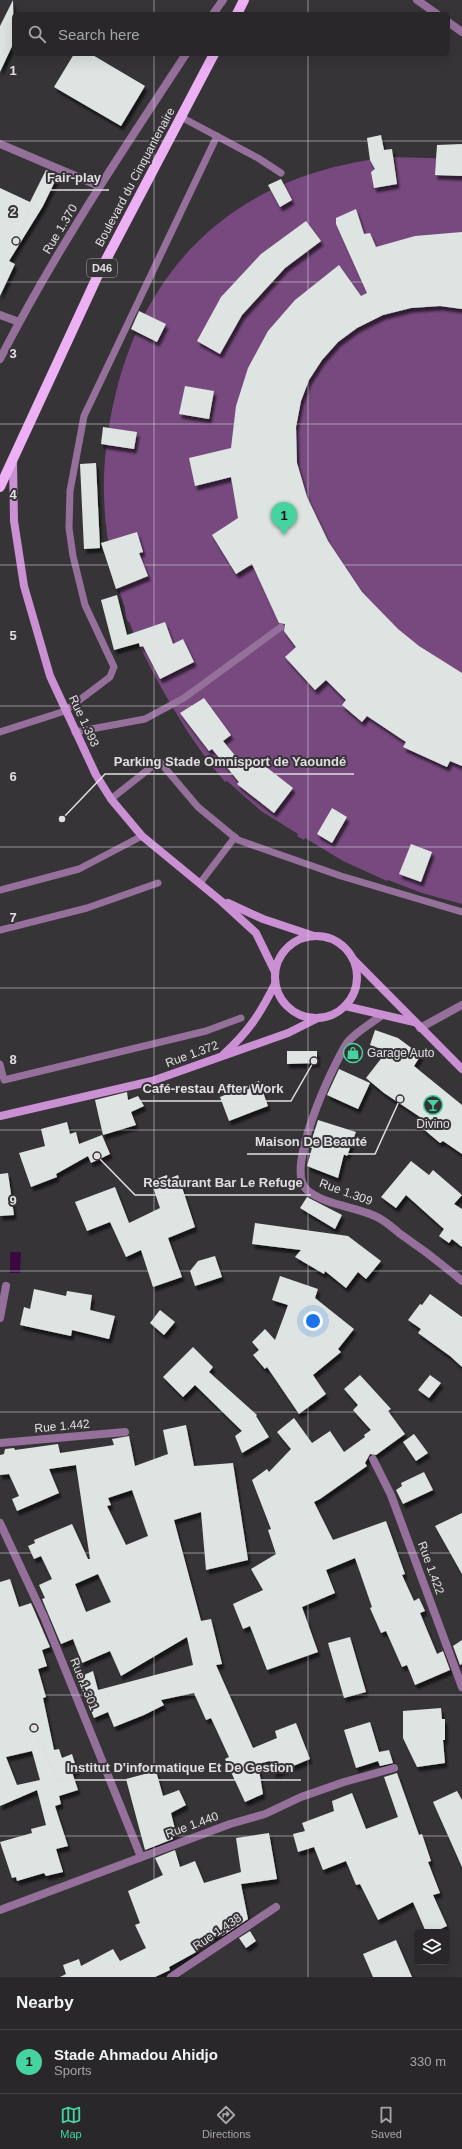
<!DOCTYPE html>
<meta charset="utf-8">
<style>
:root{--surface:#29272a;--page:#312f32;--text:#f1f3f6;--muted:#a5a5a8;--line:#454447;--accent:#45d49f}
body{margin:0;font-family:Helvetica,sans-serif;background:var(--page);color:var(--text)}
.controls{position:absolute;right:12px;bottom:12px;display:grid;overflow:hidden;border-radius:6px;box-shadow:0 4px 16px #0002}
.controls button{width:36px;height:36px;display:grid;place-items:center;padding:0;border:0;border-bottom:1px solid var(--line);background:var(--surface);color:var(--text);font:20px sans-serif}
.you{position:absolute;left:313px;top:1321px;width:14px;height:14px;margin:-10px;border:3px solid #fff;border-radius:50%;background:#1a73e8;box-shadow:0 0 0 6px #1a73e833}
.badge{display:grid;place-items:center;width:26px;height:26px;border-radius:50%;background:var(--accent);color:#111;font-size:13px;font-weight:700}
.pin{position:absolute;translate:-50% -33px;filter:drop-shadow(0 1px 2px #0008)}
.pin::after{content:'';position:absolute;top:21px;width:14px;height:12px;background:inherit;clip-path:polygon(0 0,100% 0,50% 100%)}
.list{margin:0;padding:0;list-style:none}
h2{display:flex;justify-content:space-between;align-items:center;height:52px;margin:0;padding:0 16px;font-size:17px}
h2 small{font-size:13px;font-weight:400;color:var(--muted)}
.list li{display:grid;grid-template-columns:26px 1fr auto;gap:12px;align-items:center;box-sizing:border-box;height:64px;padding:0 16px;border-top:1px solid var(--line)}
.list b{display:block;font-size:15px;white-space:nowrap}
.list p{margin:0;font-size:13px;white-space:nowrap;color:var(--muted)}
.list em{font-size:13px;font-style:normal;color:var(--muted)}
.icon{flex:none;width:22px;height:22px;fill:none;stroke:currentColor;stroke-width:2;stroke-linecap:round;stroke-linejoin:round}
.map{position:relative;flex:none;width:462px;height:1977px;overflow:hidden}
.search{position:absolute;background:var(--surface);box-shadow:0 4px 16px #0002;left:12px;right:12px;top:12px;height:44px;display:flex;align-items:center;gap:10px;box-sizing:border-box;padding:0 14px;border-radius:6px;color:var(--muted);font-size:15px}
.sheet{height:116px;background:var(--surface)}
nav{display:flex;justify-content:space-around;align-items:center;box-sizing:border-box;height:56px;border-top:1px solid var(--line);background:var(--surface);font-size:11px;color:var(--muted)}
nav a{display:grid;justify-items:center;gap:2px}
nav .on{color:var(--accent)}
.map>svg:first-child{display:block}
</style>
<div class="map">
<svg width="462" height="1977" viewBox="0 0 462 1977">
<defs>
<filter id="shadow"><feDropShadow dx="2.5" dy="4.5" stdDeviation="1" flood-color="#0009"/></filter>
</defs>
<rect width="100%" height="100%" fill="#373438"/>
<path fill="#77497e" d="M390,157L462,159V904L422,893L388,880L387,881L343,861L305,838L304,840L297,836L298,834L261,811L227,781L225,782C189,740 151,674 129,622H128C125,615 126,613 124,605C105,549 99,492 108,433C132,273 229,175 390,157Z"/>
<path fill="#3b0842" d="M10,1252H21L20,1273H10Z"/>
<g fill="#dee4e1" fill-rule="evenodd" filter="url(#shadow)">
<path d="M13,0L14,42L0,72V26Z"/>
<path d="M74,54H91L145,86L121,126L54,87Z"/>
<path d="M381,135L384,150L392,149L397,184L374,188L371,172L375,169L370,160L367,138Z"/>
<path d="M462,144V176L435,175L437,145Z"/>
<path d="M46,170L58,175L43,206L9,261L15,264L0,296V188L30,202Z"/>
<path d="M281,179L292,200L280,207L268,185Z"/>
<path d="M356,209L364,234L370,233L376,247L415,236L462,232V309L440,306L411,308L383,315L357,328L338,342L322,360L309,380L301,401L296,427L297,463L307,497L328,541L362,592L398,629L419,646L462,673V766L450,761L447,767L403,747L406,742L367,716L362,722L342,705L346,700L326,680L315,690L285,657L296,647L284,631L285,624L279,623L252,564L236,574L212,535L238,518L231,477L195,486L189,458L231,448L236,406L248,368L268,331L295,300L339,265L361,296L367,293L336,224V218Z"/>
<path d="M306,221L321,241L285,268L242,315L220,354L197,341L221,297L261,254Z"/>
<path d="M139,311L166,324L157,342L131,329Z"/>
<path d="M185,386L214,391L209,419L179,414Z"/>
<path d="M103,427L137,432L134,449L101,444Z"/>
<path d="M96,463L100,548L84,549L80,464Z"/>
<path d="M137,532L143,552L139,553L148,576L116,589L101,543Z"/>
<path d="M117,595L127,635L165,622L173,644L183,639L194,662L160,679L143,646L140,647L139,643L114,650L101,600Z"/>
<path d="M204,698L231,735L223,741L247,770L256,759L293,788L274,813L237,784L239,782L212,749L209,751L180,713Z"/>
<path d="M332,808L347,817L332,843L317,834Z"/>
<path d="M411,844L432,852L421,882L399,874Z"/>
<path d="M375,1030L398,1038L421,1055L414,1066L462,1105V1154L443,1141L440,1143L421,1127L426,1121L384,1093L366,1078L387,1051L370,1045Z"/>
<path d="M287,1051H317V1063L287,1064Z"/>
<path d="M339,1069L370,1083L358,1109L327,1095Z"/>
<path d="M259,1081L268,1106L229,1121L220,1097Z"/>
<path d="M127,1092L128,1100L138,1096L144,1106L131,1112L136,1125L103,1135L95,1100Z"/>
<path d="M318,1120L356,1132L347,1156L344,1154L338,1178L307,1166L312,1148H310L311,1142Z"/>
<path d="M67,1122L70,1134L76,1132L79,1144L102,1135L110,1154L91,1163L88,1156L56,1174L57,1177L31,1187L19,1153L45,1146L41,1129Z"/>
<path d="M411,1161L429,1175L433,1170L462,1195L454,1204L462,1209V1247L452,1239L449,1243L439,1236L444,1229L406,1195L396,1208L381,1197Z"/>
<path d="M8,1173L14,1215L0,1216V1174Z"/>
<path d="M167,1175L168,1179L178,1175L195,1227L168,1238L182,1277L153,1287L141,1250L126,1257L110,1222L87,1231L75,1202L115,1187L129,1223L160,1208L151,1181Z"/>
<path d="M307,1197L342,1215L335,1229L300,1208Z"/>
<path d="M255,1223L348,1236L381,1261L366,1279L358,1272L346,1288L325,1271L324,1274L295,1257L301,1250L252,1244Z"/>
<path d="M215,1256L222,1277L195,1286L190,1271L198,1261Z"/>
<path d="M280,1276L318,1289L315,1298L354,1329L338,1349L341,1352L313,1375L326,1394L299,1414L267,1367L265,1369L253,1355L259,1350L252,1342L265,1329L275,1340L288,1305L272,1300Z"/>
<path d="M34,1289L66,1296L67,1291L92,1295L90,1310L115,1316L109,1339L72,1330L71,1336L20,1325L24,1307L30,1309Z"/>
<path d="M430,1294L462,1317V1367L450,1356L418,1333L421,1329L408,1320L420,1304L422,1305Z"/>
<path d="M160,1310L175,1322L164,1335L150,1323Z"/>
<path d="M193,1347L213,1367L209,1372L257,1415L256,1416L269,1437L242,1453L235,1436L242,1431L195,1385L183,1397L163,1377Z"/>
<path d="M360,1375L391,1409L388,1411L405,1434L376,1455L370,1454L365,1463L367,1466L320,1499L314,1502L333,1540L386,1521L405,1574L402,1575L414,1601L419,1598L425,1611L420,1613L437,1654L443,1651L450,1670L415,1685L407,1665L402,1667L386,1631L381,1633L370,1608L372,1607L355,1558L326,1570L335,1593L302,1607L318,1652L267,1670L250,1626L243,1629L233,1604L263,1590L251,1569L276,1554L268,1530L271,1529L252,1480L267,1469L269,1472L291,1449L277,1432L294,1418L312,1443L330,1431L344,1452L365,1437L364,1435L371,1430L353,1410L358,1405L344,1389Z"/>
<path d="M430,1375L441,1383L429,1398L418,1390Z"/>
<path d="M186,1425L194,1466L233,1463L248,1560L206,1570L201,1512L174,1520L201,1621L211,1619L222,1664L216,1665L253,1748L277,1738L275,1731L296,1723L310,1759L274,1774L270,1761L258,1764L263,1794L245,1802L225,1759L229,1757L211,1718L206,1720L194,1693L161,1700L164,1705L144,1715L114,1727L108,1712L94,1718L77,1678L93,1671L98,1690L193,1665L187,1637L121,1676L110,1651L82,1663L73,1639L61,1644L42,1599L45,1598L39,1585L52,1579L41,1556L34,1559L28,1546L35,1543L34,1540L72,1524L88,1559H90L76,1465L49,1469L59,1493L17,1511L12,1499L19,1496L9,1474L0,1475V1455L4,1454L5,1449L14,1448L15,1450L58,1444L60,1453L114,1445L112,1439L129,1436L135,1466L168,1454L163,1430ZM132,1490L148,1536L126,1545L107,1506L111,1505L108,1498ZM98,1574L111,1602L86,1612L75,1584Z"/>
<path d="M414,1434L428,1453L416,1461L403,1442Z"/>
<path d="M424,1472L433,1490L403,1504L396,1490L402,1486L401,1483Z"/>
<path d="M462,1513V1574L435,1526Z"/>
<path d="M10,1579L19,1607L31,1603L50,1647L42,1650L47,1666L38,1669L46,1697L43,1698L54,1750L59,1749L62,1758L72,1754L77,1770L72,1772L78,1790L59,1796L61,1804L55,1806L68,1846L56,1849L63,1872L46,1876L44,1873L17,1881L16,1877L12,1878L0,1842L32,1833L31,1829L46,1825L37,1790L0,1806V1582ZM32,1751L40,1780L17,1785L6,1757Z"/>
<path d="M350,1637L366,1692L344,1698L328,1643Z"/>
<path d="M462,1640V1664L460,1665L453,1646Z"/>
<path d="M441,1708L442,1719H445V1740H443L445,1763L417,1767L403,1738V1711Z"/>
<path d="M370,1722L379,1752L389,1750L393,1763L380,1766L378,1761L356,1768L344,1730Z"/>
<path d="M156,1771L163,1796L179,1790L186,1805L171,1813L176,1833L172,1834L173,1839L145,1850L126,1779Z"/>
<path d="M397,1773L419,1835L422,1834L431,1861L428,1862L440,1893L433,1895L447,1926L434,1932H426L413,1902L378,1920L360,1884L356,1885L346,1861L323,1870L314,1847L298,1852L293,1834L305,1831L302,1823L334,1811L332,1801L352,1793L366,1829L398,1817L384,1777Z"/>
<path d="M457,1791L462,1800V1867L433,1802Z"/>
<path d="M269,1833L277,1879L241,1884L248,1919L222,1936L221,1933L196,1947L198,1951L169,1967L170,1970L155,1977H60L66,1974L63,1965L79,1959L81,1966L113,1949L120,1961L146,1948L135,1925L140,1923L128,1891L163,1875L155,1858L175,1850L180,1867L195,1861L204,1883L241,1872L236,1838Z"/>
<path d="M250,1931L256,1941L246,1948L239,1938Z"/>
<path d="M396,1940L412,1977H373L363,1954Z"/>
</g>
<g fill="none" stroke-linecap="round" stroke-linejoin="round">
<g stroke="#95709b" stroke-width="7">
<path d="M181,117L258,158L281,173"/>
<path d="M0,732L65,711L110,677L114,667L85,605L73,556L69,528L70,491L84,416L217,136"/>
<path d="M75,732L145,719L184,698L281,627"/>
<path d="M111,799L159,761L198,807L238,840L341,876L462,912"/>
<path d="M200,883L235,837"/>
<path d="M0,890L79,869L142,836"/>
<path d="M0,930L87,908L158,883"/>
<path d="M0,1064L4,1080L206,1031L241,1018"/>
</g>
<g stroke="#95709b" stroke-width="8">
<path d="M417,0L437,14"/>
<path d="M213,14L223,0"/>
<path d="M448,22L462,32"/>
<path d="M0,144L99,186"/>
<path d="M0,315L19,322"/>
<path d="M0,359C54,253 121,153 186,54"/>
<path d="M382,1015C373,1022 353,1034 347,1043C333,1065 283,1171 307,1190C325,1205 353,1206 375,1216C383,1219 392,1227 399,1233C421,1248 442,1264 462,1281"/>
<path d="M0,1318L6,1286"/>
<path d="M0,1443L125,1432"/>
<path d="M373,1459L391,1495L462,1687"/>
<path d="M0,1523L44,1617L141,1857"/>
<path d="M0,1910L230,1824L265,1814L301,1797L344,1782L394,1768"/>
<path d="M171,1977L276,1907"/>
</g>
<path stroke="#95709b" stroke-width="8" d="M420,1028L462,1005"/>
<g stroke="#cb90d4" stroke-width="8">
<path d="M13,461L14,521L24,586L50,676L96,775L111,799L142,836L221,901L256,933L275,972"/>
<path d="M228,903L263,919L314,936"/>
<circle cx="316" cy="977" r="41"/>
<path d="M354,960L462,1069"/>
<path d="M345,1006L414,1022"/>
<path d="M224,1054C249,1031 260,1014 275,984"/>
<path d="M0,1116L152,1081L288,1033L318,1018"/>
</g>
<g stroke="#edb0f5" stroke-width="10">
<path d="M237,14L244,0"/>
<path d="M0,487L98,275L214,54"/>
</g>
</g>
<path fill="none" stroke="#e0dee1" stroke-width="1" stroke-opacity="0.55" d="M154,0V14M308,0V14M154,54V1977M308,54V1977M0,141H462M0,282H462M0,424H462M0,565H462M0,706H462M0,847H462M0,988H462M0,1130H462M0,1271H462M0,1412H462M0,1553H462M0,1695H462M0,1836H462"/>
<defs>
<symbol id="shop-ring" viewBox="-11 -11 22 22"><circle r="9.5" fill="#373438" stroke="#45d49f" stroke-width="1.5"/><path d="M-5-2.5h2.3a2.7 3.5 0 0 1 5.4 0H5L5.5 6h-11ZM-1.5-2.5h3a1.5 2.3 0 0 0-3 0Z" fill="#45d49f"/></symbol>
<symbol id="bar-ring" viewBox="-11 -11 22 22"><circle r="9.5" fill="#373438" stroke="#45d49f" stroke-width="1.5"/><path d="M-6-5H6L.8 .8V4.5H3.5V6h-7V4.5H-.8V.8Z" fill="#45d49f"/></symbol>
</defs>
<g fill-rule="evenodd">
<use href="#shop-ring" x="342" y="1042" width="22" height="22"/>
<use href="#bar-ring" x="422" y="1094" width="22" height="22"/>
</g>
<g text-anchor="middle" dominant-baseline="central" stroke-width="4" stroke-linejoin="round" paint-order="stroke">
<rect fill="#373438" stroke="#adabae" stroke-width="1" x="87" y="259" width="30" height="18" rx="3"/>
<g font-size="11" font-weight="bold" fill="#e0dee1">
<text x="102" y="268">D46</text>
</g>
<g font-size="12" fill="#e0dee1" stroke="#373438">
<text transform="translate(135 177) rotate(-62)">Boulevard du Cinquantenaire</text>
<text transform="translate(60 229) rotate(-59)">Rue 1.370</text>
<text transform="translate(84 721) rotate(65)">Rue 1.393</text>
<text transform="translate(192 1054) rotate(-20)">Rue 1.372</text>
<text transform="translate(346 1192) rotate(20)">Rue 1.309</text>
<text transform="translate(62 1426) rotate(-5)">Rue 1.442</text>
<text transform="translate(431 1568) rotate(70)">Rue 1.422</text>
<text transform="translate(84 1684) rotate(68)">Rue 1.301</text>
<text transform="translate(192 1825) rotate(-20)">Rue 1.440</text>
<text transform="translate(217 1932) rotate(-34)">Rue 1.438</text>
</g>
<g font-size="12" fill="#e0dee1" stroke="#373438" text-anchor="start">
<text x="367" y="1053">Garage Auto</text>
<text x="433" y="1124" text-anchor="middle">Divino</text>
</g>
</g>
<g font-size="13" text-anchor="middle" font-weight="bold" fill="#e0dee1" stroke="#373438" stroke-width="4" stroke-linejoin="round" paint-order="stroke">
<text x="13" y="75">1</text>
<text x="13" y="216">2</text>
<text x="13" y="358">3</text>
<text x="13" y="499">4</text>
<text x="13" y="640">5</text>
<text x="13" y="781">6</text>
<text x="13" y="922">7</text>
<text x="13" y="1064">8</text>
<text x="13" y="1205">9</text>
</g>
<path fill="none" stroke="#e0dee1" stroke-width="1.5" d="M16 241L39 190H109M62 819L105 774H354M314 1061L291 1101H134M400 1099L375 1154H247M97 1156L135 1195H311M34 1728L58 1780H301"/>
<g fill="#e0dee1" stroke="#373438" stroke-width="1.5">
<circle cx="16" cy="241" r="4"/>
<circle cx="62" cy="819" r="4"/>
<circle cx="314" cy="1061" r="4"/>
<circle cx="400" cy="1099" r="4"/>
<circle cx="97" cy="1156" r="4"/>
<circle cx="34" cy="1728" r="4"/>
</g>
<g font-size="13" text-anchor="middle" font-weight="bold" fill="#e0dee1" stroke="#373438" stroke-width="4" stroke-linejoin="round" paint-order="stroke">
<text x="74" y="182">Fair-play</text>
<text x="230" y="766">Parking Stade Omnisport de Yaoundé</text>
<text x="213" y="1093">Café-restau After Work</text>
<text x="311" y="1146">Maison De Beauté</text>
<text x="223" y="1187">Restaurant Bar Le Refuge</text>
<text x="180" y="1772">Institut D'informatique Et De Gestion</text>
</g>
</svg>
<div class="controls">
<button><svg class="icon" aria-label="layers" viewBox="0 0 24 24"><path d="M12 4l9 5-9 5-9-5zM3 14l9 5 9-5"/></svg></button>
</div>
<div class="you"></div>
<div class="pin badge" style="left:284px;top:535px">1</div>
<div class="search"><svg class="icon" aria-label="search" viewBox="0 0 24 24"><circle cx="10" cy="10" r="6"/><path d="M15 15l6 6"/></svg>Search here</div>
</div>
<section class="sheet">
<h2>Nearby<small></small></h2>
<ul class="list">
<li><span class="badge">1</span><div><b>Stade Ahmadou Ahidjo</b><p>Sports</p></div><em>330 m</em></li>
</ul>
</section>
<nav>
<a class="on"><svg class="icon" aria-label="map" viewBox="0 0 24 24"><path d="M3 6l6-2 6 2 6-2v14l-6 2-6-2-6 2zM9 4v14M15 6v14"/></svg>Map</a>
<a><svg class="icon" aria-label="directions" viewBox="0 0 24 24"><path d="M12 3l9 9-9 9-9-9zM9 14v-3h6M13 9l2 2-2 2"/></svg>Directions</a>
<a><svg class="icon" aria-label="saved" viewBox="0 0 24 24"><path d="M7 4h10v16l-5-4-5 4z"/></svg>Saved</a>
</nav>
